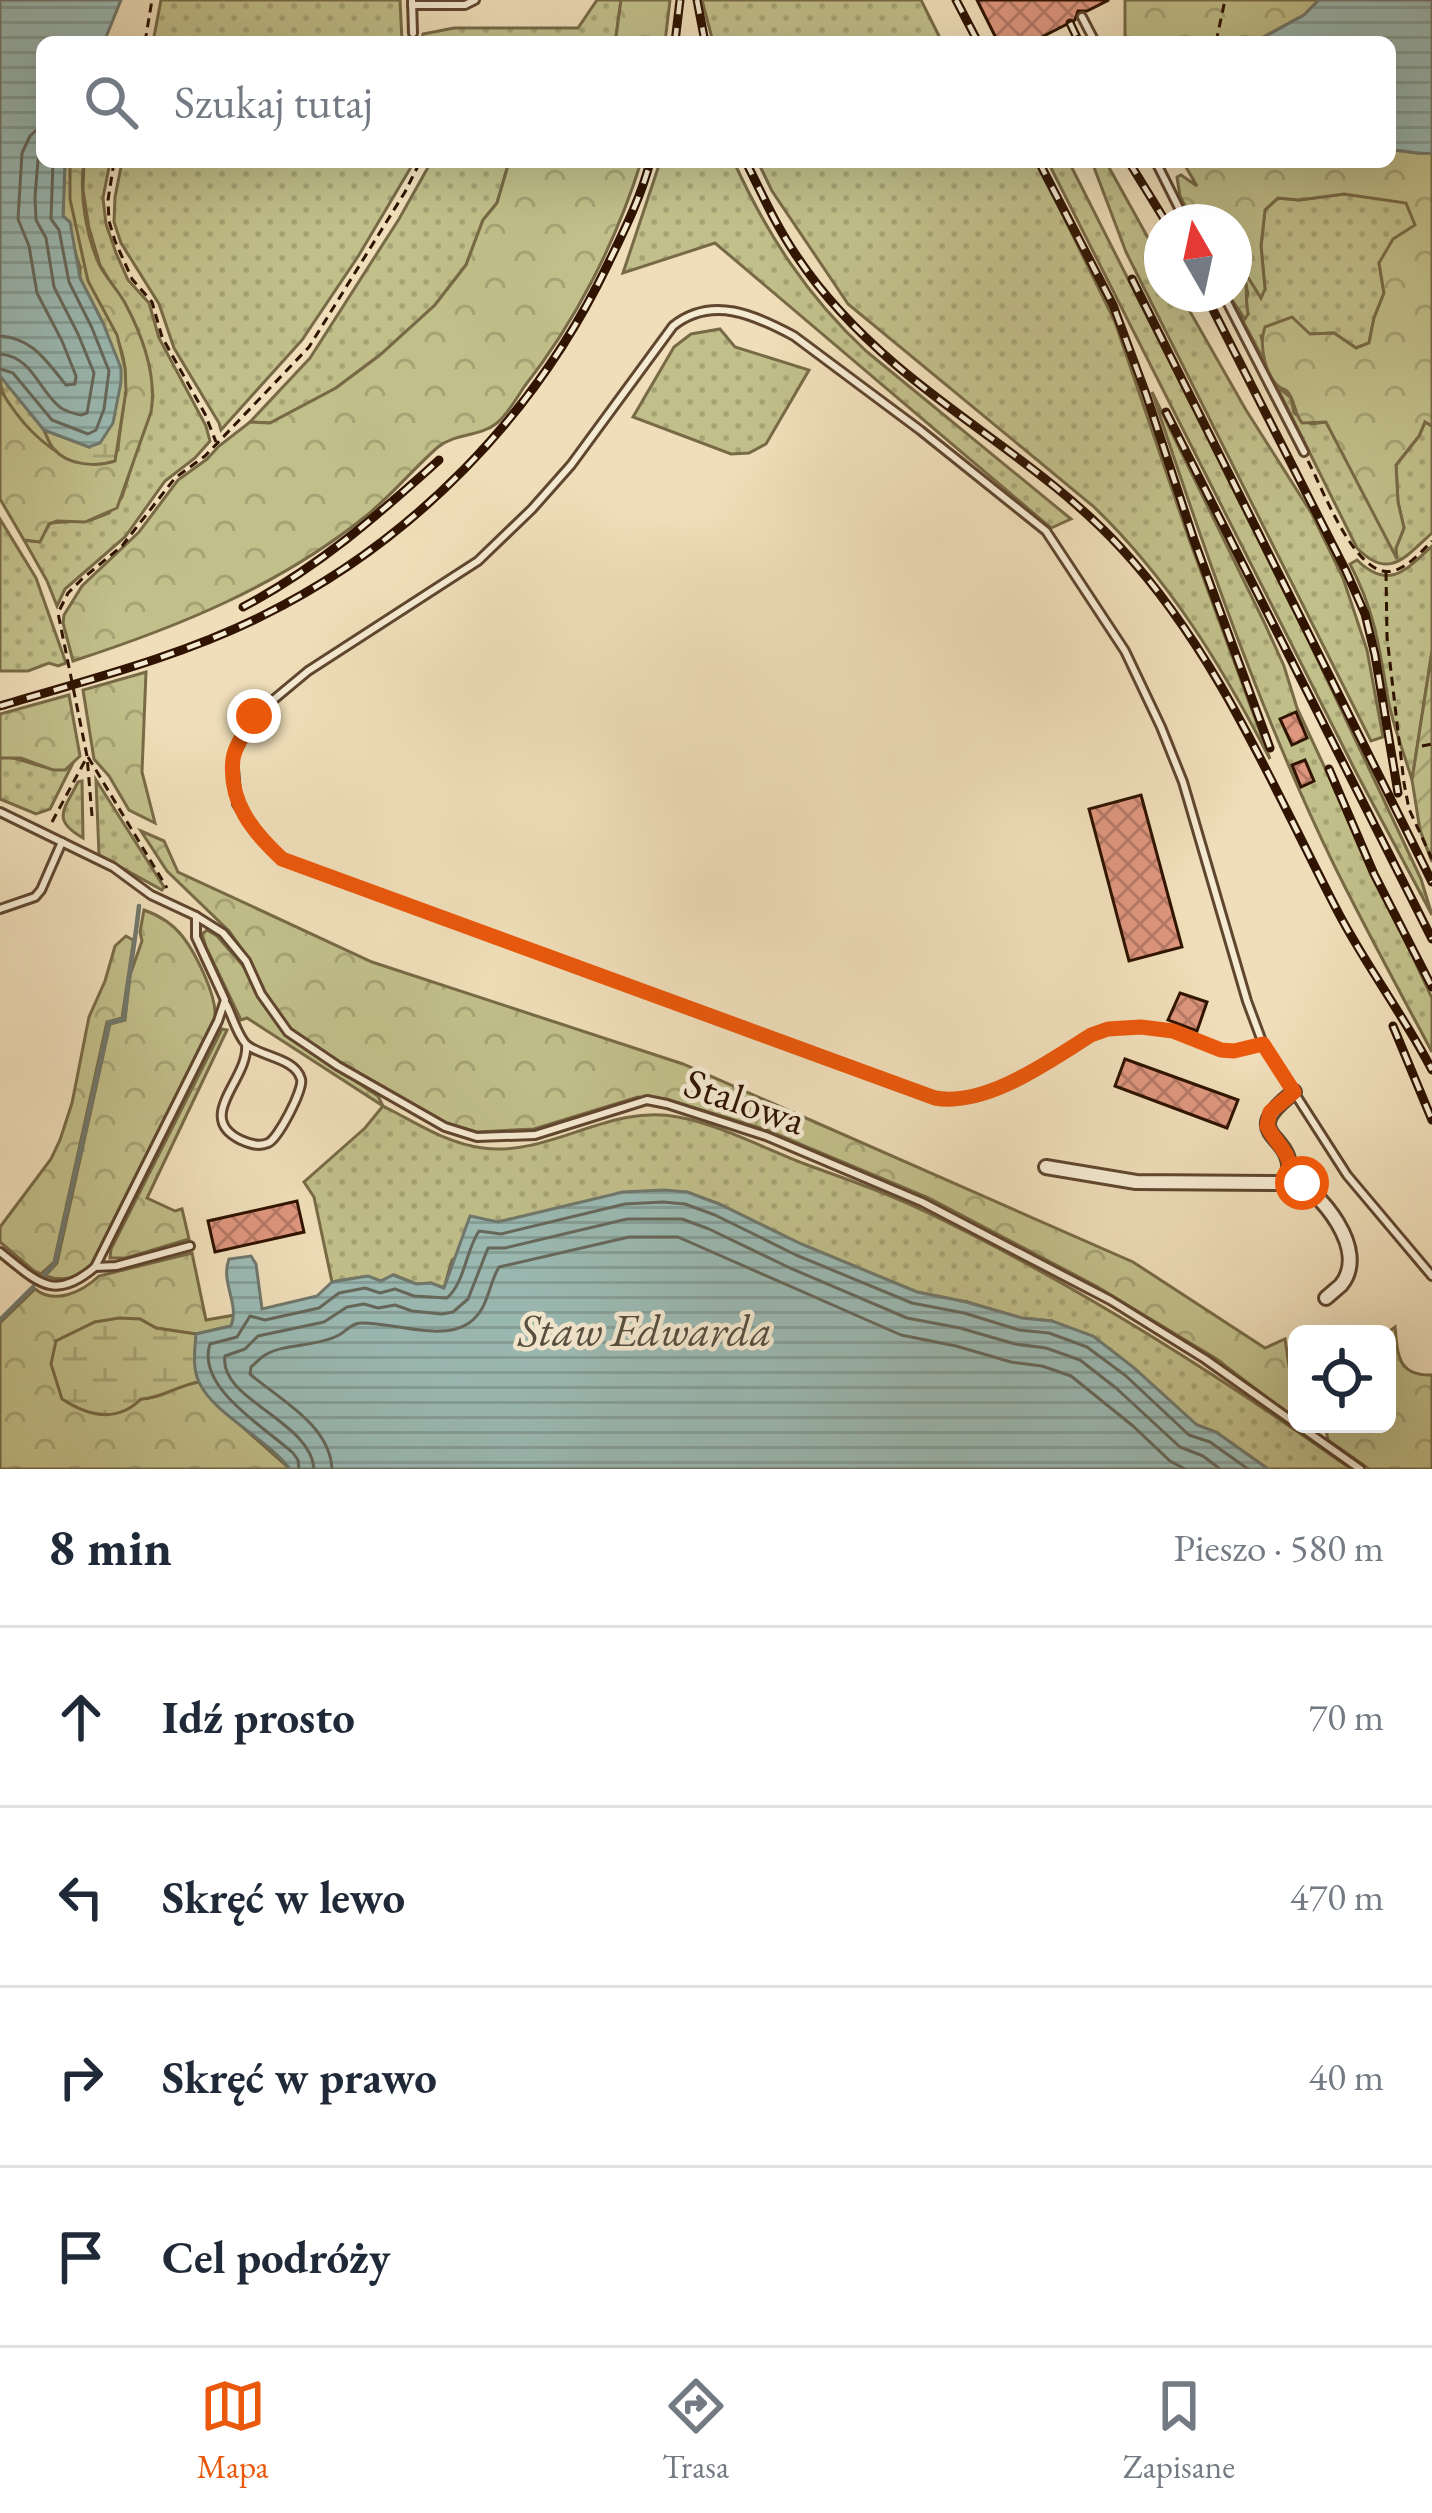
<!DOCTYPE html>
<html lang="pl">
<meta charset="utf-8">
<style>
:root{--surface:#fff;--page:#f6f6f7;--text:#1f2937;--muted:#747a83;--line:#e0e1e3;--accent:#ea580c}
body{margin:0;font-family:"EB Garamond",serif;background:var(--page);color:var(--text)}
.controls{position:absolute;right:36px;bottom:36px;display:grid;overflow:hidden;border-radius:18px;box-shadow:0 12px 48px #0002}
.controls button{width:108px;height:108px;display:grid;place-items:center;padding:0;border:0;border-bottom:3px solid var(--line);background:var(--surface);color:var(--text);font:60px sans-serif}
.compass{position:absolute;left:1144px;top:204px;width:108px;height:108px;border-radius:50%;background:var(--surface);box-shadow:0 12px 48px #0002;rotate:351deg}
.stop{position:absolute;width:36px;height:36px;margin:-27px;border:9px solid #ea580c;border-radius:50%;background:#fff}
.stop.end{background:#ea580c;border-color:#fff;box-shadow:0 3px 12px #0008}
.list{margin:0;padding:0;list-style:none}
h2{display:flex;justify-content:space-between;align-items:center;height:156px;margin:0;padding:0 48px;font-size:51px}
h2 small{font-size:39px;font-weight:400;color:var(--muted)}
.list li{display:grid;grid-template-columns:78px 1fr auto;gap:36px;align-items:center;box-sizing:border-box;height:180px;padding:0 48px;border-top:3px solid var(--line)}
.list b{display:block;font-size:45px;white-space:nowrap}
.list em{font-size:39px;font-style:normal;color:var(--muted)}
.icon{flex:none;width:66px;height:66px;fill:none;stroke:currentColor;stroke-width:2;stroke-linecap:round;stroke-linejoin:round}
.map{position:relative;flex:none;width:1432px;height:1469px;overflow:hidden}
.search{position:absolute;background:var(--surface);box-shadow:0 12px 48px #0002;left:36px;right:36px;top:36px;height:132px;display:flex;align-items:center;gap:30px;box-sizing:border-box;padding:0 42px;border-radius:18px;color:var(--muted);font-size:45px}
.sheet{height:876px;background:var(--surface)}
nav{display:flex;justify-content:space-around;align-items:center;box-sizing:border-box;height:168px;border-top:3px solid var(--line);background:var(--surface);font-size:33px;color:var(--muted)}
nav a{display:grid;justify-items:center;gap:6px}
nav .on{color:var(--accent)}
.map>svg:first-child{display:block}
</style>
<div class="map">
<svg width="1432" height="1469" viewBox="0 0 1432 1469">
<defs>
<pattern id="grass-dots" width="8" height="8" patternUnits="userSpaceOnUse" patternTransform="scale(3)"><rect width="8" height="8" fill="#c1bf8a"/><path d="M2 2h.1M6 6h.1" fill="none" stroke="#a6a375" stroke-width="1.8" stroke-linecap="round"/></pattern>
<pattern id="forest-crowns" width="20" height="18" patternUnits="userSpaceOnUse" patternTransform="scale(3)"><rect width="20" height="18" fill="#c1bf8a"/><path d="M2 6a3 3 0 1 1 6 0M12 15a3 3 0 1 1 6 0" fill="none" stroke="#a6a375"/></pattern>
<pattern id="wetland-marsh" width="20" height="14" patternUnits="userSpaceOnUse" patternTransform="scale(3)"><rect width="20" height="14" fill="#c1bf8a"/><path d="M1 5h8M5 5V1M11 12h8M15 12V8" fill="none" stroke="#a6a375"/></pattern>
<pattern id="garden-furrows" width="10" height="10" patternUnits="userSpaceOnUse" patternTransform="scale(3)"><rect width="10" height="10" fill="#c1bf8a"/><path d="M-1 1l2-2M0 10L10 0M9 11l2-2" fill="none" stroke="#a6a375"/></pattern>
<pattern id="water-rules" width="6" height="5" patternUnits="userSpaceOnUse" patternTransform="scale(3)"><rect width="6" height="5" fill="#9bbbb5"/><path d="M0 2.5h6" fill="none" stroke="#86a09a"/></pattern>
<pattern id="building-cross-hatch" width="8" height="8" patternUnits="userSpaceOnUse" patternTransform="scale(3)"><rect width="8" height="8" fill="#de967e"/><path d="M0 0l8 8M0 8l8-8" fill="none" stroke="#b47965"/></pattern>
</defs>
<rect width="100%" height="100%" fill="#efdeb9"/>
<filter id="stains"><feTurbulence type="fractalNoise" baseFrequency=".00167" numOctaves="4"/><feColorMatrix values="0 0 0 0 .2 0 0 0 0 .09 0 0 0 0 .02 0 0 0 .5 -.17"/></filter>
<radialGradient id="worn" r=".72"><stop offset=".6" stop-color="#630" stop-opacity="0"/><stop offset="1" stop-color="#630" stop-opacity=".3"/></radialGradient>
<g fill="url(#grass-dots)" stroke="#786a46" stroke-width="3">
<path d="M161,0H400L402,42H153Z"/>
<path d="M597,0H621L616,37L610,42H422L423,34L454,28H578Z"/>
<path d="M702,0H921L942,42H713Z"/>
<path d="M84,162H110L103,198L106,224L116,253L128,280L149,303L159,338L206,426L210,441L195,458L165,481L125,537L65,589L57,606L47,581L24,540L39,542L50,523L91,520L109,513L122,497L153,397L149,366L133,319L100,265L89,228L83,190Z"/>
<path d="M122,162H414L359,255L302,340L221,430L219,423L174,348L159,304L121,243L114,222L115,197Z"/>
<path d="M431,162H509L497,203L483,220L466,265L435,305L380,355L336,388L270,423L250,422L310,358L399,219Z"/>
<path d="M660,162H734C768,236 807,296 866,351L1071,519L1051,528L715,243L623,273Z"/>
<path d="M758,162H1037L1115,322L1189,539L1270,759C1222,666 1169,579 1093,506L848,304L772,191Z"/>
<path d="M1048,162H1069L1284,588L1421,879L1432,915L1356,772Z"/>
<path d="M1092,162H1106L1162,263V294H1180L1246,410L1312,514L1343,578L1367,650L1383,737L1371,741L1126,252Z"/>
<path d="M1344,194L1406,202L1416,225L1379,263L1384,293L1374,318L1369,343L1356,348L1334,333L1261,336L1269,370L1230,297L1237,305L1240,314H1248L1246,301L1248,294L1241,262L1251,282L1265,289L1261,246L1265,210L1278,198L1299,200Z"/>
<path d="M720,329L735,347L809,370L766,444L749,453L731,454L633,417L674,347L691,334Z"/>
<path d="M0,376L44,430L55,452C31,434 0,407 0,376Z"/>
<path d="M1276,385L1291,398L1294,413L1311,424L1326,422L1396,548L1404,528L1398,502L1396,465L1419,436L1425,422L1432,426V533C1405,557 1389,581 1357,548Z"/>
<path d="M1152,392L1264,622L1284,666L1297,708L1432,998V1052C1399,990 1365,928 1334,865C1260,713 1205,552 1152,392Z"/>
<path d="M0,519L36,578L66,663L58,666L49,663L28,671H0Z"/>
<path d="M1432,546V651L1412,780C1404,753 1393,726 1388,699C1379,646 1375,612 1350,564L1357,560C1389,591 1406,570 1432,546Z"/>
<path d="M8,757C28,760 54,776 72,765L50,809L36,814L0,799V758Z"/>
<path d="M96,780L164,887L162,890L99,855Z"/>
<path d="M82,781L83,838C51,820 64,810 78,782Z"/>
<path d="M383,1106C415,1122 447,1144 483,1148C550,1157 610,1103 678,1117C718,1124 766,1149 805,1164C845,1179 886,1192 924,1211C1074,1283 1216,1373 1351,1469H1268L1216,1432L1197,1425L1052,1321L1022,1318L967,1302L917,1292L801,1244L719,1204L687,1192L529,1215L498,1222L452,1260L444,1288L431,1283L416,1284L394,1275L381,1281L362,1277L332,1282L314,1197L304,1182L365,1128Z"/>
</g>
<g fill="url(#forest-crowns)" stroke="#786a46" stroke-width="3">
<path d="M621,0H670L665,42H610L616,37Z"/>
<path d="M1125,0H1319L1304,15L1254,42H1125Z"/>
<path d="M1390,150C1405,150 1418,155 1432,153V426L1425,422L1419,436L1396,465L1398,502L1404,528L1396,548L1397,559L1326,422L1302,423C1295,414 1296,407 1291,397C1285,385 1284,393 1276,384C1264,370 1259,343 1265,327L1292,317L1310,334L1334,333L1356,348L1369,343L1374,318L1384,293L1379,263L1393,239L1415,225L1406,203L1344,194L1299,200L1278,198L1265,210L1261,246L1265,289L1261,298L1244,271C1248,286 1245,299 1248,314L1245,319L1228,294H1234V222H1193L1180,196L1177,177L1181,175L1197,186L1183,162H1390Z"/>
<path d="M70,162H84C79,193 86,235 99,264C106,278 118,290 125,303C142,335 157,376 151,412L117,508L85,522L57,521L49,524L40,542L24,540L0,499V389C19,421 41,446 75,462L118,450C120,419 130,388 123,357C117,329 98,308 88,281C75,245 65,200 70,162Z"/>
<path d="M509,162H641C616,242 576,321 524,387C516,399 507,415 497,423C480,437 455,433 438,447C413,469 392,495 366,516C279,586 178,627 73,661L63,623L64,615L82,586L139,532L178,480L207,459L219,446L250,422L270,423L336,388L380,355L435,305L466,265L483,220L497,203Z"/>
<path d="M146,672L142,772L155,823L129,810L109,776L94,759L83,690Z"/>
<path d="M69,695L80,756L65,770H53L21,758H0V714Z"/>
<path d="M141,831L164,841L178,872L372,962L683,1064L1133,1262L1265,1348L1285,1339L1297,1420L1215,1358L1096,1286L929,1198L764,1129L669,1100L638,1097L534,1129L477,1132L446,1123L340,1062L290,1029L264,992L249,959L229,931L167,871Z"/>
<path d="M144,910C158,915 173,924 183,937C196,954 217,996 215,1017L94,1264C76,1277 67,1283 45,1276L57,1263L110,1024L125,1020L130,975L142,941L140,932Z"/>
<path d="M207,930L217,936L245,968L257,995L285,1034L378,1096L383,1106L247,1018L241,1020L206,947L202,934Z"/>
<path d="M126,936L133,940V944L122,1018L107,1022L54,1262L41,1274L34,1271L0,1242V1227L51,1159L60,1140L72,1103L89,1017L105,981L115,946Z"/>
<path d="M222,1029L227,1030L147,1198L175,1211L182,1209L189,1239L126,1258H110L111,1249Z"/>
<path d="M192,1253L206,1320L235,1315L231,1326L196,1334L156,1328L140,1319L95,1322L56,1341L140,1399C160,1399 178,1385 199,1382L220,1407L290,1469H0V1323L35,1289C55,1305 82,1292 99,1276Z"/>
<path d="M1395,1327C1398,1353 1396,1376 1432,1375V1469H1369L1328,1440L1325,1424H1387L1386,1334Z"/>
</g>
<g fill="url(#wetland-marsh)" stroke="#786a46" stroke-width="3">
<path d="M65,162H70V199L88,281L117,335L125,368L126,391L115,461C97,467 68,466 54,449C49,444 47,436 44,430L89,447L103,323L80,278V267L63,216Z"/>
<path d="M119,1318L140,1319L156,1328L196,1334L195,1360L199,1382C178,1385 160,1399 141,1399C117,1423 88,1416 62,1399L51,1364L56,1341L95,1322Z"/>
</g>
<path fill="url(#garden-furrows)" stroke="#786a46" stroke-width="3" d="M1432,651V862L1420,830L1412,780Z"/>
<g fill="url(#water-rules)" stroke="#70786d" stroke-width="3">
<path d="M0,0H121L104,42H42V162H65L63,216L70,222L80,278L103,323L121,368V382L113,423L100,443L89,447L44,430L0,376Z"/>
<path d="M1319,0H1432V153C1418,155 1405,150 1390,150V42H1255L1304,15Z"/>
<path d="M664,1190L687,1192L719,1204L801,1244L917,1292L966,1302L1022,1318L1052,1321L1093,1336L1133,1367L1197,1425L1216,1432L1268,1469H290C268,1439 213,1414 199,1382C192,1368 195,1349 196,1334L231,1326C240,1303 220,1283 229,1259L251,1256L256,1264L262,1309L317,1296L332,1282L368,1276L381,1281L393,1275L416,1284L431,1283L444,1288L470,1216L498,1222L623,1192Z"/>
</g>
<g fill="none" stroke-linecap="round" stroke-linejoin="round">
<g stroke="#66685b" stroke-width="3">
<path d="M0,336C33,338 47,362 66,385L75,384L76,376L62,341L37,293L29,246L18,219L22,153L30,136L42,125"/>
<path d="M0,354C33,357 38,390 61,408C66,411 76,414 81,415L87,413L94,373L78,334L54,287L46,238L36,220L35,197L38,160L42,150"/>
<path d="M0,369L13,373L52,420L88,434L96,430L104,409L109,371L92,328L69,282L59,230L51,219L53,162"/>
<path d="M299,1469L298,1460L293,1453C263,1426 196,1387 210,1344L237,1337L250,1316L265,1320L319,1308L339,1293L365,1288L380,1293L395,1289L414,1296L447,1298C465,1282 466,1250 479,1231L501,1234L625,1204L663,1202L685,1204L715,1215L796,1255L912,1303L964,1313L1019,1330L1049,1333L1087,1347L1126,1376L1189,1435L1210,1442L1248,1469"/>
<path d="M314,1469C311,1421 218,1399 225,1356L245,1349L258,1336L324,1322L347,1307L364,1304L378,1308L395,1305L412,1311L442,1314L453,1312L468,1299L488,1248H505L627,1219H682L709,1229L790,1268L907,1318L960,1328L1015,1344L1046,1348L1080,1360L1116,1388L1180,1447L1203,1456L1220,1469"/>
<path d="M332,1469C330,1425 280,1400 250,1374L251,1367C256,1363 260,1358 265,1355C285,1343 316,1347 337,1336C346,1332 351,1323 361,1323C392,1322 442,1342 469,1323C489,1309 488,1285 499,1267L629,1237H678L901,1335L956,1346L1011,1362L1042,1366L1071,1376L1133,1426L1170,1461L1185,1469"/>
</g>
<g stroke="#70786d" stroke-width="4.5">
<path d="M44,1275L55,1263L109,1023L124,1019C128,979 135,944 139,906"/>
<path d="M0,1320L33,1287"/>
</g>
</g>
<g fill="url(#building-cross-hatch)" stroke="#301401" stroke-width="3">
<path d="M977,0H1109L1087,11H1078L1075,20L1032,42H998Z"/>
<path d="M1296,712L1307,738L1292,745L1280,719Z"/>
<path d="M1305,760L1314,781L1301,787L1292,765Z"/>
<path d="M1141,795L1182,947L1129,961L1089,809Z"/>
<path d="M1180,993L1207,1002L1197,1031L1168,1020Z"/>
<path d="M1125,1059L1238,1100L1227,1128L1115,1086Z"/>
<path d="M297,1201L304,1232L215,1252L208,1221Z"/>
</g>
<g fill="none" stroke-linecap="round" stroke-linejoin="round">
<defs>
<g id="lane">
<path d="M412,0L413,33"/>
<path d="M412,5H465L475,0"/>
<path d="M1082,17L1095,42"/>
<path d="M1156,162L1186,222"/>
<path d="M1223,294L1304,452"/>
<path d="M0,812L113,867L151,895L196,916L223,933L246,961L261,994L288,1032L338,1066L445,1127L477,1137L535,1135L647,1100L667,1104L766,1136L922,1202L1110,1300L1205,1359L1360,1469"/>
<path d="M0,909L35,897L41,890L62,842"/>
<path d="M226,1004C232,1015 238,1037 247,1045C262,1057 295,1058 301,1079C304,1089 278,1139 268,1143C259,1147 250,1144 241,1140C193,1117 250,1079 246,1044"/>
<path d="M1263,1044L1234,1051L1221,1050L1173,1032L1141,1027L1108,1029L1091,1035C1049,1061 985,1108 935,1098L282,859L259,837L237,804L233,757L254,716L308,671L478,561L532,509L571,465L673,326C712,295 755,315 794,336L920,430L1046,531L1125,651L1161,727L1183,782L1247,1001L1263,1044L1347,1175L1432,1276"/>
<path d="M0,1252C37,1281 53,1303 95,1267L218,1021L225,1000L196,937V916"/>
<path d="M95,1267L116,1266L190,1246"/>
</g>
<g id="street">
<path d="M1046,1167L1136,1182L1280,1183L1289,1175C1295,1131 1235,1138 1294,1092"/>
<path d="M1289,1175C1320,1191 1370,1250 1341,1285C1340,1286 1327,1297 1326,1298"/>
</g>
</defs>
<use href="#lane" stroke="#60462f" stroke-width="12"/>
<use href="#street" stroke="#60462f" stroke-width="18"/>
<g stroke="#301401" stroke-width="3" stroke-dasharray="9 6" stroke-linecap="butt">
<path d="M145,42L152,0"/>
<path d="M1216,42L1225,0"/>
<path d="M114,162L108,200L109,221L115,241L132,279L152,302L162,337L205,414L216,442"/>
<path d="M1308,461C1323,489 1356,580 1393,571C1408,567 1421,552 1432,541"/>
<path d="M1386,572L1387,637L1404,783L1409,809L1432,859"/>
<path d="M1422,746L1432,744"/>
<path d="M88,757L167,888"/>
<path d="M92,816L87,756L58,613L68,593L82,579L122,546L175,478L205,456L309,347L405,192L420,162"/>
<path d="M52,822L87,757"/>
</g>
<use href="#lane" stroke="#f5ead2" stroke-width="6"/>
<use href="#street" stroke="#f5ead2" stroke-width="12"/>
<defs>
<g id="rail">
<path d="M697,0L705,42"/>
<path d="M956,0L978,42"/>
<path d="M1070,23L1079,42"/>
<path d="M675,42L680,0"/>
<path d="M746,162C762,194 777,228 798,258C824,297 860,334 896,365C970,428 1055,476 1121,548C1219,654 1273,788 1339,914C1367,967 1404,1016 1432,1070"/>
<path d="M1039,162L1113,305L1146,394L1194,540L1270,748"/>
<path d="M1129,162L1166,222"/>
<path d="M1132,279L1432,882"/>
<path d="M1205,294L1346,571L1365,614L1375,655L1398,793"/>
<path d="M1166,412L1432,939"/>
<path d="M243,607C317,568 377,516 439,460"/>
<path d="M0,706C87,680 179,657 260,617C413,542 535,416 608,264C624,231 641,197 650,162"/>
<path d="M1329,769L1374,874L1432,987"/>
<path d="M1393,1026L1432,1120"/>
</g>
</defs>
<use href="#rail" stroke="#301401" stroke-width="9"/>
<use href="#rail" stroke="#f5ead2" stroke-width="4.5" stroke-dasharray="14" stroke-linecap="butt"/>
</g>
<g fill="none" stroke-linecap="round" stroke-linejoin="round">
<path stroke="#ea580c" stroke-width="15" d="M254,716C247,729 235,745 233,759C228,802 253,832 282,859L935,1098C986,1107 1048,1062 1091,1035L1108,1029L1141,1027L1173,1031L1221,1050L1234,1051L1263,1044L1294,1092L1270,1112L1267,1126C1275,1143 1294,1155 1289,1175L1302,1183"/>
</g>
<g text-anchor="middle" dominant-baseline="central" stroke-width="9" stroke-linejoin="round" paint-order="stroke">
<g font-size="42" fill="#301401" stroke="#f5ead2">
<text transform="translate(745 1101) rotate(19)">Stalowa</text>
</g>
<g font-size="45" font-style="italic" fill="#554e40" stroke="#f5ead2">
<text x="645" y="1330">Staw Edwarda</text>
</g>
</g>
<rect width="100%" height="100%" filter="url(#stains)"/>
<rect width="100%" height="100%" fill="url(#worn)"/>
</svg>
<div class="controls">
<button><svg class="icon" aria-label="locate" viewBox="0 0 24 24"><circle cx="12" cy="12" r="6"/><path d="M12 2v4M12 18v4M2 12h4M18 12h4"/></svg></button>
</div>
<svg class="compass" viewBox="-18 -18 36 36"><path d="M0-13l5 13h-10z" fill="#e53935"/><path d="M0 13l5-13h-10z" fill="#747a83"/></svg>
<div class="stop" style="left:1302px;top:1183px"></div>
<div class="stop end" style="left:254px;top:716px"></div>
<div class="search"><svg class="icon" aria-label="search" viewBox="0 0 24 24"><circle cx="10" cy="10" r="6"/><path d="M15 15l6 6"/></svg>Szukaj tutaj</div>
</div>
<section class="sheet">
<h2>8 min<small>Pieszo · 580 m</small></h2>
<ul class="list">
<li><svg class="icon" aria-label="ahead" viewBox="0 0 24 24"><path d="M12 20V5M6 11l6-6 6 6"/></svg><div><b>Idź prosto</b></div><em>70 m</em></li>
<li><svg class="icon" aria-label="left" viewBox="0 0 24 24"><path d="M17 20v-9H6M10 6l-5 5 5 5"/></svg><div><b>Skręć w lewo</b></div><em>470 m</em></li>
<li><svg class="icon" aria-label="right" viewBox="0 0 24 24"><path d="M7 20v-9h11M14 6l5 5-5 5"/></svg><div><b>Skręć w prawo</b></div><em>40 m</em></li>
<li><svg class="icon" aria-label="arrive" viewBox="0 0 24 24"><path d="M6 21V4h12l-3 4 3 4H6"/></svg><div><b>Cel podróży</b></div></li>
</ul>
</section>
<nav>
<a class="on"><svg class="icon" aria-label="map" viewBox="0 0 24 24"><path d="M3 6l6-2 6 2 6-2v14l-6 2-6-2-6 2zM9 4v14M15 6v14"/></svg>Mapa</a>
<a><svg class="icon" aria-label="directions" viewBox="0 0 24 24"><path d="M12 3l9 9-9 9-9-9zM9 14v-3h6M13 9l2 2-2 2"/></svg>Trasa</a>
<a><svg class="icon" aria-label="saved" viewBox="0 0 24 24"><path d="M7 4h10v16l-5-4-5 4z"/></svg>Zapisane</a>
</nav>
